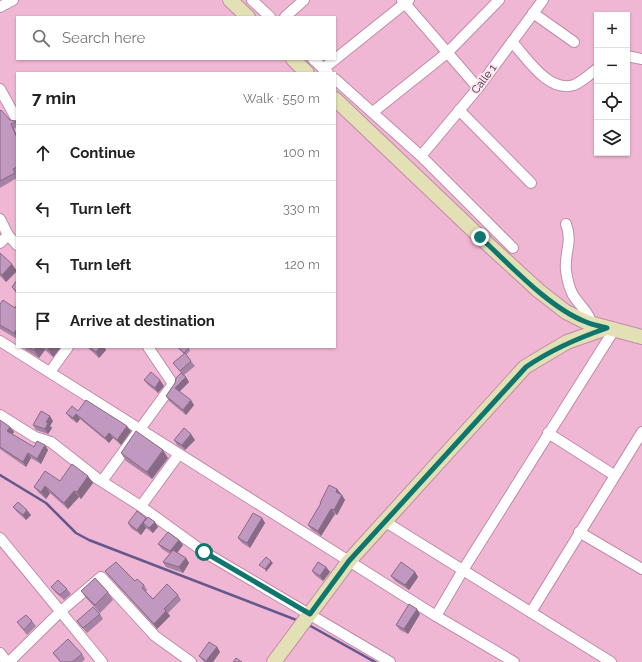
<!DOCTYPE html>
<meta charset="utf-8">
<style>
:root{--surface:#fff;--page:#f2f2f2;--text:#222;--muted:#767676;--line:#e0e0e0}
body{margin:0;font-family:Raleway,sans-serif;background:var(--page);color:var(--text)}
.controls{position:absolute;right:12px;top:12px;display:grid;overflow:hidden;border-radius:0px;box-shadow:0 1px 3px #0004}
.controls button{width:36px;height:36px;display:grid;place-items:center;padding:0;border:0;border-bottom:1px solid var(--line);background:var(--surface);color:var(--text);font:20px sans-serif}
.stop{position:absolute;width:12px;height:12px;margin:-9px;border:3px solid #0f766e;border-radius:50%;background:#fff}
.stop.end{background:#0f766e;border-color:#fff;box-shadow:0 1px 4px #0008}
.list{margin:0;padding:0;list-style:none}
h2{display:flex;justify-content:space-between;align-items:center;height:52px;margin:0;padding:0 16px;font-size:17px}
h2 small{font-size:13px;font-weight:400;color:var(--muted)}
.list li{display:grid;grid-template-columns:26px 1fr auto;gap:12px;align-items:center;box-sizing:border-box;height:56px;padding:0 16px;border-top:1px solid var(--line)}
.list b{display:block;font-size:15px;white-space:nowrap}
.list em{font-size:13px;font-style:normal;color:var(--muted)}
.icon{flex:none;width:22px;height:22px;fill:none;stroke:currentColor;stroke-width:2;stroke-linecap:round;stroke-linejoin:round}
.map{position:relative;flex:none;width:642px;height:662px;overflow:hidden}
.search{position:absolute;background:var(--surface);box-shadow:0 1px 3px #0004;left:16px;top:16px;width:320px;height:44px;display:flex;align-items:center;gap:10px;box-sizing:border-box;padding:0 14px;border-radius:0px;color:var(--muted);font-size:15px}
.panel{position:absolute;background:var(--surface);box-shadow:0 1px 3px #0004;left:16px;top:72px;width:320px;height:276px;border-radius:0px}
.map>svg:first-child{display:block}
</style>
<div class="map">
<svg width="642" height="662" viewBox="0 0 642 662">
<rect width="100%" height="100%" fill="#f0b7d4"/>
<g fill="none" stroke-linecap="round" stroke-linejoin="round">
<g stroke="#63578c" stroke-width="2.5">
<path d="M0,475L46,503L76,533L89,540L299,621"/>
<path d="M307,624L375,662"/>
</g>
<defs>
<g id="street">
<path d="M252,0L270,17"/>
<path d="M402,0L478,88"/>
<path d="M0,7L13,0"/>
<path d="M533,13L574,42"/>
<path d="M285,17L304,0"/>
<path d="M512,42C527,58 548,93 574,85C582,82 590,74 597,69"/>
<path d="M627,56L642,59"/>
<path d="M313,59L328,73"/>
<path d="M323,69L409,0"/>
<path d="M335,79L421,156L513,248"/>
<path d="M0,89L17,120"/>
<path d="M459,110L531,183"/>
<path d="M373,112L447,53L499,0"/>
<path d="M421,156L478,88L543,0"/>
<path d="M0,219L8,235L17,245"/>
<path d="M566,224C573,242 564,253 566,271C567,278 569,288 573,295C580,306 588,311 592,324"/>
<path d="M0,243L8,235"/>
<path d="M0,341L436,616L514,662"/>
<path d="M50,372L68,347"/>
<path d="M0,415L35,437L51,442L98,479L139,505L204,552L390,662"/>
<path d="M548,433L614,475"/>
<path d="M102,481L173,384L148,347"/>
<path d="M141,506L179,454"/>
<path d="M384,521L611,662"/>
<path d="M579,532L642,569"/>
<path d="M0,538L102,662"/>
<path d="M531,612L642,432"/>
<path d="M436,616L463,570L614,330"/>
<path d="M0,653L7,662"/>
<path d="M9,662L61,611L101,577L155,636L191,662"/>
</g>
<g id="secondary">
<path d="M230,0L248,17"/>
<path d="M293,59L307,73"/>
<path d="M335,99L480,237L539,291L566,312L586,322L642,337"/>
<path d="M274,662L349,561L525,367L567,342L607,328"/>
</g>
</defs>
<use href="#street" stroke="#c18ba7" stroke-width="12"/>
<use href="#secondary" stroke="#c18ba7" stroke-width="16"/>
<use href="#street" stroke="#fff" stroke-width="10"/>
<use href="#secondary" stroke="#e2e0b4" stroke-width="14"/>
</g>
<g fill="#a683a5">
<path d="M0,111L10,120L16,121L17,123V127L14,129L17,136V178L0,188Z"/>
<path d="M0,253L17,271L6,282L0,276Z"/>
<path d="M17,280V295L12,287Z"/>
<path d="M0,304L15,308L17,304V339L0,329Z"/>
<path d="M24,347H61L53,357L45,350L39,358L26,350Z"/>
<path d="M87,347H104L106,350L99,358Z"/>
<path d="M177,347L189,348L190,351L186,355L195,366L184,375L189,382L179,392L194,405L186,415L169,401L166,396L175,383L181,373L173,363L184,354Z"/>
<path d="M144,380L164,386L158,393L148,385Z"/>
<path d="M78,411L131,431L121,445L113,438L109,443L80,419L77,423L70,418L66,413Z"/>
<path d="M0,420L10,427L14,432L12,434L34,447L45,445L48,450L41,464L31,458L26,467L0,449Z"/>
<path d="M53,421L50,426L52,428L48,434L36,430L33,425Z"/>
<path d="M174,440H195L185,450L177,445Z"/>
<path d="M121,453L168,458L152,479L126,461Z"/>
<path d="M60,481L93,483L81,499L79,497L68,509L50,493L46,499L39,493L34,487Z"/>
<path d="M337,489L345,500L337,515L335,514L321,536L312,530L308,525L321,504L320,503Z"/>
<path d="M13,507L31,515L26,520L17,512Z"/>
<path d="M146,518L147,519L155,522L158,527L153,533L146,528L141,535L131,528L128,523Z"/>
<path d="M262,518L265,523L250,548L242,543L238,538Z"/>
<path d="M179,540L183,545L177,553L186,558L189,563L183,573L166,567L163,562L170,554L162,549L158,544Z"/>
<path d="M326,567L330,572L323,581L316,576L312,571Z"/>
<path d="M105,571L135,581L144,585L147,590L146,592L153,599L178,595L181,600L168,613L170,616L157,629L109,576Z"/>
<path d="M415,572L418,577L409,590L395,581L391,576Z"/>
<path d="M51,587L67,589L71,594L64,600L55,592Z"/>
<path d="M81,591L108,592L113,600L100,613L86,598Z"/>
<path d="M100,614L103,619L87,633L77,621Z"/>
<path d="M420,614L408,634L400,630L396,625Z"/>
<path d="M32,621L36,626L27,635L17,622Z"/>
<path d="M217,647L220,652L213,662H204L199,656Z"/>
<path d="M53,653L82,654L85,659L82,662H60Z"/>
</g>
<g fill="#876a86">
<path d="M11,124L14,129L17,136V138Z"/>
<path d="M12,264L17,271L6,282L2,275Z"/>
<path d="M17,329V337L14,333Z"/>
<path d="M36,347H43L45,350L39,358L34,350Z"/>
<path d="M49,347H61L53,357L48,349Z"/>
<path d="M100,347H104L106,350L99,358L96,352Z"/>
<path d="M186,377L189,382L178,393L175,388Z"/>
<path d="M160,380L164,386L158,393L155,388Z"/>
<path d="M191,400L194,405L186,415L183,410Z"/>
<path d="M76,414L80,419L77,423L73,418Z"/>
<path d="M50,416L53,421L50,426L52,428L48,434L45,429L46,422Z"/>
<path d="M127,426L131,431L121,445L117,440Z"/>
<path d="M10,427L14,432L11,436L7,431Z"/>
<path d="M109,433L113,438L109,443L105,438Z"/>
<path d="M191,434L195,440L185,450L182,445Z"/>
<path d="M45,445L48,450L41,464L37,459Z"/>
<path d="M163,450L168,458L152,479L147,472Z"/>
<path d="M28,453L31,458L26,467L23,462Z"/>
<path d="M88,476L93,483L81,499L77,492Z"/>
<path d="M45,486L50,493L46,499L41,492Z"/>
<path d="M337,489L341,494L340,497L336,492Z"/>
<path d="M74,491L79,497L68,509L64,503Z"/>
<path d="M342,495L345,500L337,515L334,510Z"/>
<path d="M331,509L335,514L321,536L318,531Z"/>
<path d="M27,510L31,515L26,520L23,515Z"/>
<path d="M146,518L150,523H143L146,528L141,535L137,530Z"/>
<path d="M262,518L265,523L250,548L247,543Z"/>
<path d="M155,522L158,527L153,533L149,528Z"/>
<path d="M179,540L183,545L174,557L170,551Z"/>
<path d="M186,558L189,563L183,573L179,567Z"/>
<path d="M271,561L273,563L266,572L265,569Z"/>
<path d="M326,567L330,572L323,581L320,576Z"/>
<path d="M415,572L418,577L409,590L405,585Z"/>
<path d="M417,609L420,614L408,634L404,629Z"/>
<path d="M166,611L170,616L157,629L154,624Z"/>
<path d="M217,647L220,652L213,662H207L206,661Z"/>
</g>
<g fill="#c198c0" stroke="#876a86">
<path d="M1,110L10,120L16,121L11,124L17,138V167L13,169L15,173L0,181V111Z"/>
<path d="M0,253L12,264L2,275L0,273Z"/>
<path d="M17,280V292L12,287Z"/>
<path d="M3,300L15,308L17,304V329L14,333L0,325V304Z"/>
<path d="M28,347H36L34,350Z"/>
<path d="M89,347H100L96,352Z"/>
<path d="M178,347H188L189,348L184,353Z"/>
<path d="M185,353L191,361L180,371L173,363Z"/>
<path d="M151,372L160,380L155,388L144,380Z"/>
<path d="M181,373L186,377L175,388L191,400L183,410L166,396L175,383L176,378Z"/>
<path d="M86,400L127,426L117,440L109,433L105,438L76,414L73,418L66,413L72,406L78,411Z"/>
<path d="M41,411L50,416L46,422L48,423L45,429L33,425Z"/>
<path d="M0,420L10,427L7,431L34,447L37,441L45,445L37,459L28,453L23,462L0,447Z"/>
<path d="M184,428L191,434L182,445L174,440Z"/>
<path d="M136,431L163,450L147,472L121,453Z"/>
<path d="M72,464L88,476L77,492L74,491L64,503L45,486L41,492L34,487L45,471L60,481Z"/>
<path d="M329,485L337,489L336,492L342,495L334,510L331,509L318,531L308,525L321,503H320Z"/>
<path d="M18,502L27,510L23,515L13,507Z"/>
<path d="M137,511L146,518L137,530L128,523Z"/>
<path d="M253,513L262,518L247,543L238,538Z"/>
<path d="M148,517L155,522L149,528L143,523Z"/>
<path d="M168,532L179,540L170,551L158,544Z"/>
<path d="M173,550L186,558L179,567L163,562Z"/>
<path d="M266,557L271,561L265,569L259,565Z"/>
<path d="M116,562L135,581L137,579L144,585L142,588L153,599L167,584L178,595L164,609L166,611L154,624L105,571Z"/>
<path d="M318,562L326,567L320,576L312,571Z"/>
<path d="M401,562L415,572L405,585L391,576Z"/>
<path d="M95,578L108,592L95,605L81,591Z"/>
<path d="M58,580L67,589L60,595L51,587Z"/>
<path d="M409,604L417,609L404,629L396,625Z"/>
<path d="M93,607L100,614L83,628L77,621Z"/>
<path d="M26,615L32,621L24,630L17,622Z"/>
<path d="M68,639L82,654L72,662H61L53,653Z"/>
<path d="M209,642L217,647L206,661L199,656Z"/>
<path d="M236,658L242,662H233Z"/>
</g>
<g fill="none" stroke-linecap="round" stroke-linejoin="round">
<path stroke="#0f766e" stroke-width="5" d="M204,552L310,614L349,561L526,367C552,349 578,338 607,328C600,326 593,325 586,322C549,308 509,264 480,237"/>
</g>
<g text-anchor="middle" dominant-baseline="central" stroke-width="4" stroke-linejoin="round" paint-order="stroke">
<g font-size="11" fill="#3f2934" stroke="#fbe4ef">
<text transform="translate(484 79) rotate(-53)">Calle 1</text>
</g>
</g>
</svg>
<div class="controls">
<button>+</button>
<button>−</button>
<button><svg class="icon" aria-label="locate" viewBox="0 0 24 24"><circle cx="12" cy="12" r="6"/><path d="M12 2v4M12 18v4M2 12h4M18 12h4"/></svg></button>
<button><svg class="icon" aria-label="layers" viewBox="0 0 24 24"><path d="M12 4l9 5-9 5-9-5zM3 14l9 5 9-5"/></svg></button>
</div>
<div class="stop" style="left:204px;top:552px"></div>
<div class="stop end" style="left:480px;top:237px"></div>
<div class="search"><svg class="icon" aria-label="search" viewBox="0 0 24 24"><circle cx="10" cy="10" r="6"/><path d="M15 15l6 6"/></svg>Search here</div>
<section class="panel">
<h2>7 min<small>Walk · 550 m</small></h2>
<ul class="list">
<li><svg class="icon" aria-label="ahead" viewBox="0 0 24 24"><path d="M12 20V5M6 11l6-6 6 6"/></svg><div><b>Continue</b></div><em>100 m</em></li>
<li><svg class="icon" aria-label="left" viewBox="0 0 24 24"><path d="M17 20v-9H6M10 6l-5 5 5 5"/></svg><div><b>Turn left</b></div><em>330 m</em></li>
<li><svg class="icon" aria-label="left" viewBox="0 0 24 24"><path d="M17 20v-9H6M10 6l-5 5 5 5"/></svg><div><b>Turn left</b></div><em>120 m</em></li>
<li><svg class="icon" aria-label="arrive" viewBox="0 0 24 24"><path d="M6 21V4h12l-3 4 3 4H6"/></svg><div><b>Arrive at destination</b></div></li>
</ul>
</section>
</div>
